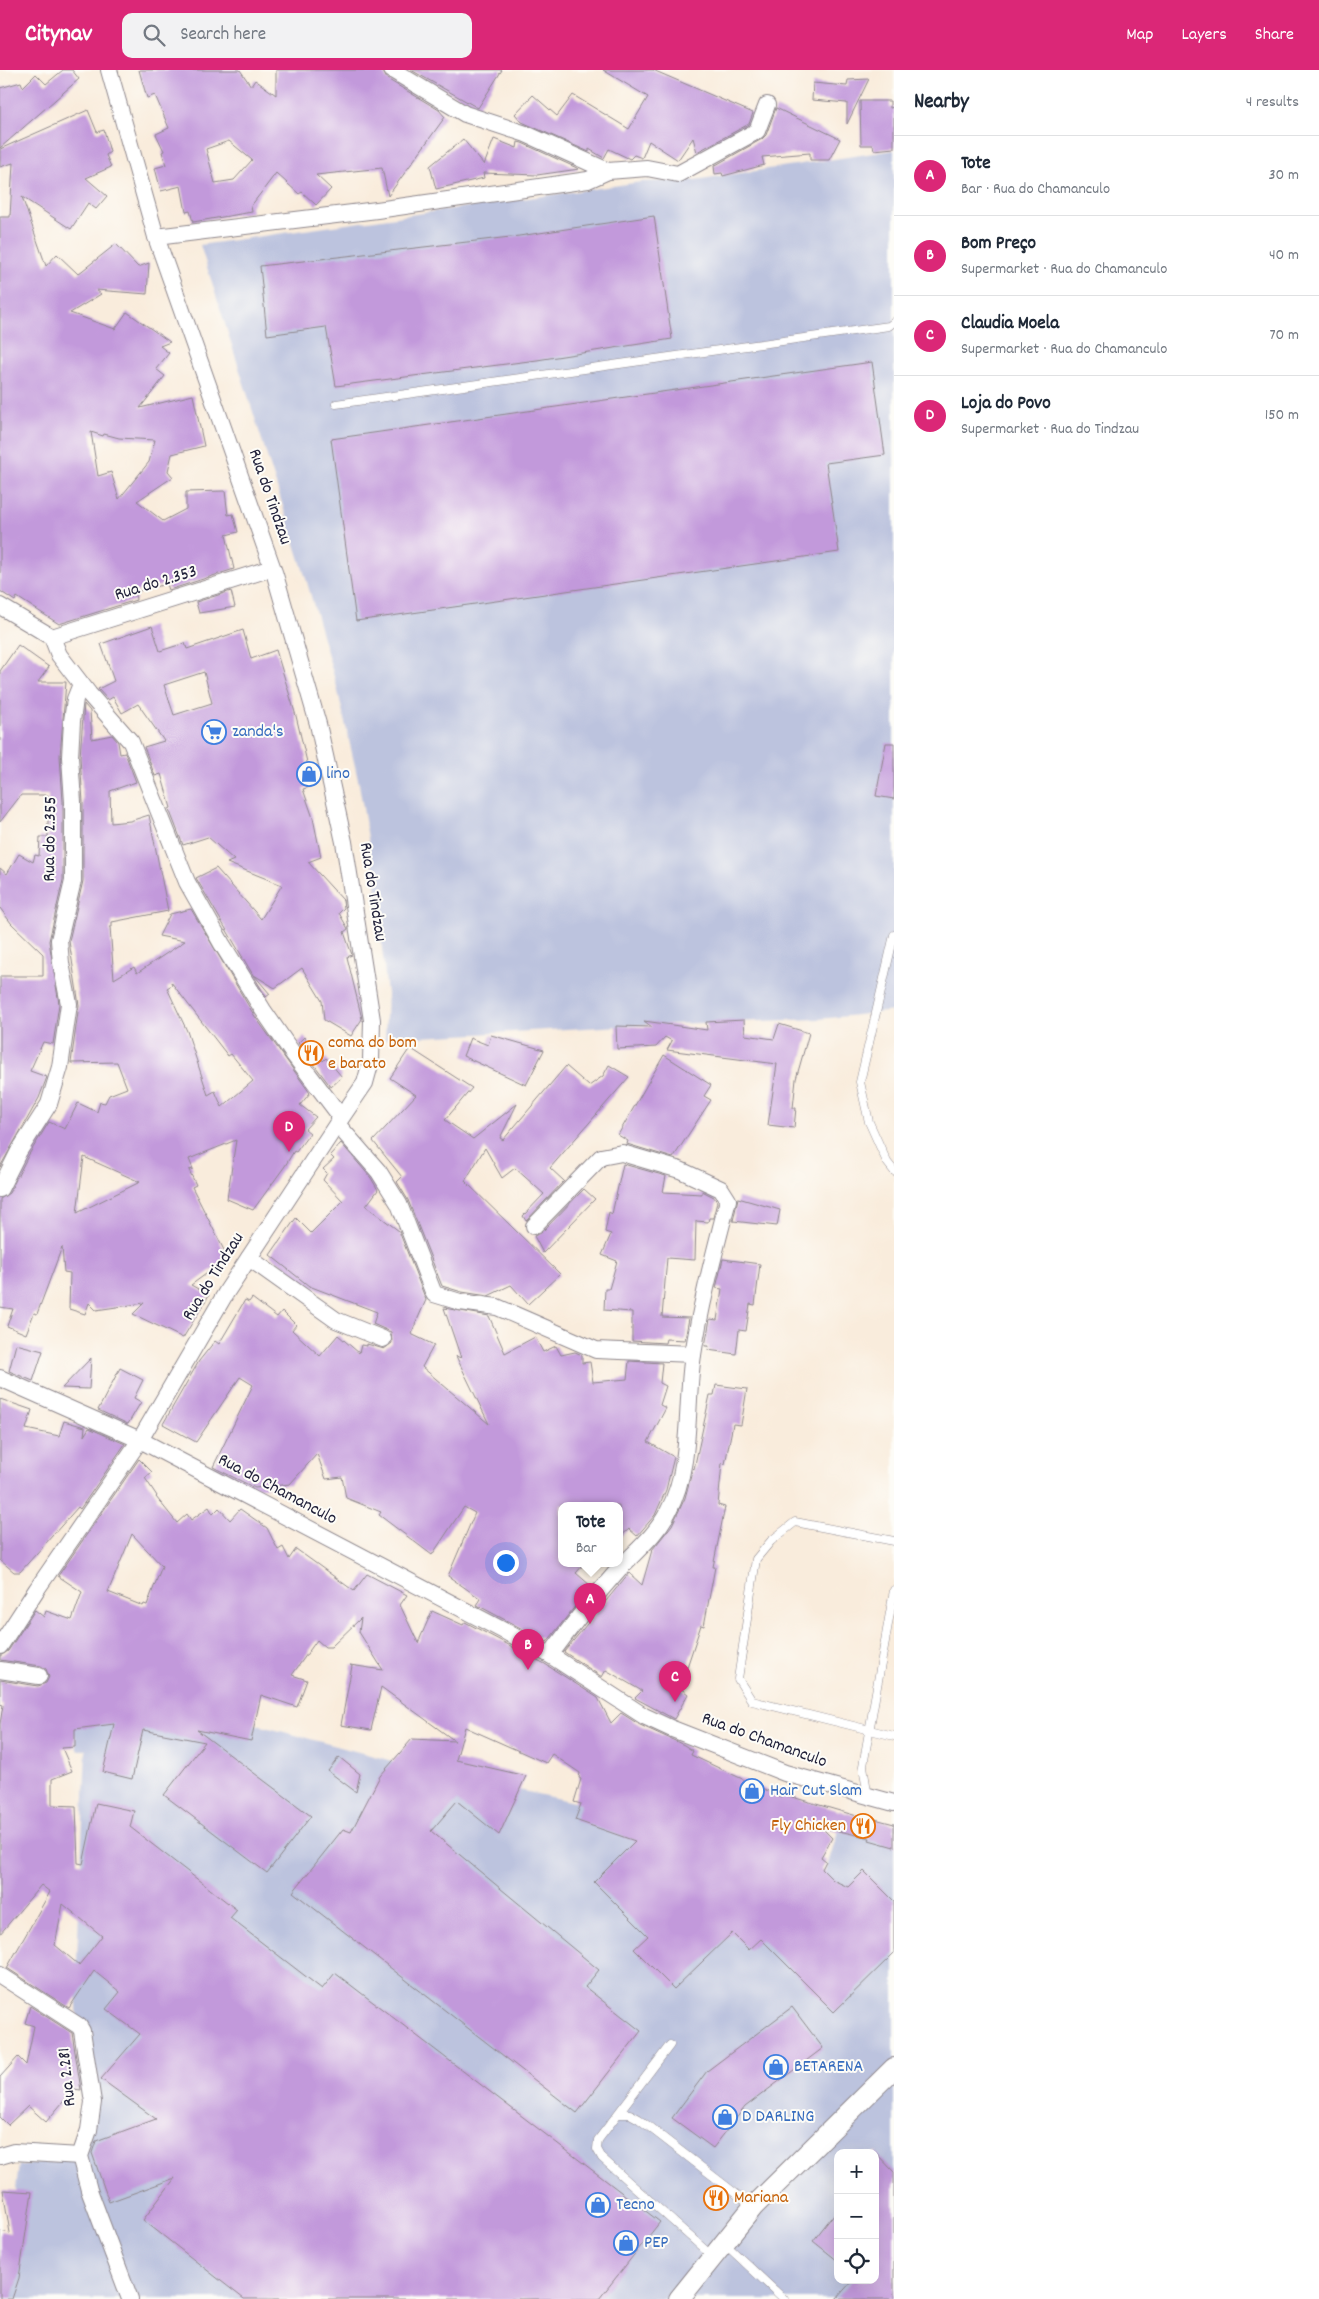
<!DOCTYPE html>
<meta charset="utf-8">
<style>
:root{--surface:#fff;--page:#f2f2f3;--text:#1f2937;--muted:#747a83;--line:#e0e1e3;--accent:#db2777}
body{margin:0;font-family:Dekko,sans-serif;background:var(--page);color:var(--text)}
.controls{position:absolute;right:15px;bottom:15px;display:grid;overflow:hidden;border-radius:10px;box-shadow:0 5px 20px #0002}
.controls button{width:45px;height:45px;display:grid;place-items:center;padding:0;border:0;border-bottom:1px solid var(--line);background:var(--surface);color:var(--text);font:25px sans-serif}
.you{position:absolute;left:505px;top:1492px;width:18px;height:18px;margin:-12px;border:4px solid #fff;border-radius:50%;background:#1a73e8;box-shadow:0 0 0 8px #1a73e833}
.badge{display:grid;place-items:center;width:32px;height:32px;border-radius:50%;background:var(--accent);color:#fff;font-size:16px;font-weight:700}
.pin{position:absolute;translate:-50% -41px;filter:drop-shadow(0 1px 2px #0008)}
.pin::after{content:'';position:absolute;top:26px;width:18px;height:15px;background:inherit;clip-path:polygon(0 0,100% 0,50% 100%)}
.popup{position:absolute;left:558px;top:1432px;width:65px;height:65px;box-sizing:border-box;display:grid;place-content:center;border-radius:10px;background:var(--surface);filter:drop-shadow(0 1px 4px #0005);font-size:16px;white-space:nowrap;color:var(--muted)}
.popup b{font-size:19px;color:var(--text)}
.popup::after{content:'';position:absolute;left:50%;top:100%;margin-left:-10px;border:10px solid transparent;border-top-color:var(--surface)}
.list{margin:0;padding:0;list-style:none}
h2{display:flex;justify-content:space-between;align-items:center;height:65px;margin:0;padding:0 20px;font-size:21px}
h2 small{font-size:16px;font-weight:400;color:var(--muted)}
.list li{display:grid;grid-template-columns:32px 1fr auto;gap:15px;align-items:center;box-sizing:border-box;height:80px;padding:0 20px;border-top:1px solid var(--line)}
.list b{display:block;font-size:19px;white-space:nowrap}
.list p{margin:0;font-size:16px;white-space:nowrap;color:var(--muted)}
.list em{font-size:16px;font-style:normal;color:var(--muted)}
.icon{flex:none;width:28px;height:28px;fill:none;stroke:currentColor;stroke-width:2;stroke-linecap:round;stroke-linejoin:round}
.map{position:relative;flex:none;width:894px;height:2229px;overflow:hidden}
header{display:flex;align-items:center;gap:30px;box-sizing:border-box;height:70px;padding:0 25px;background:var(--accent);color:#fff}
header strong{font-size:24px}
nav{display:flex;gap:28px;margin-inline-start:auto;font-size:18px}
.search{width:350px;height:45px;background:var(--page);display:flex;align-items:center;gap:12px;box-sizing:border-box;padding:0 18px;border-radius:10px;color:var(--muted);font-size:19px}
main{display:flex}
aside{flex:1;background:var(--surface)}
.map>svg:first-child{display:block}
</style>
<header>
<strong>Citynav</strong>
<div class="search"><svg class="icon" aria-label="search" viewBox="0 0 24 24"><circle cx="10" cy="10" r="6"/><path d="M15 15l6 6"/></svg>Search here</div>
<nav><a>Map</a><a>Layers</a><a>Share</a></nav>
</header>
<main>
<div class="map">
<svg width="894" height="2229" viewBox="0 0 894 2229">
<rect width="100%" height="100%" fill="#fdfcf7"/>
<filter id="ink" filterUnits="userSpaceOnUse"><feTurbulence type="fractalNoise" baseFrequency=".02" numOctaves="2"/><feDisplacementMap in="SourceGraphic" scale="10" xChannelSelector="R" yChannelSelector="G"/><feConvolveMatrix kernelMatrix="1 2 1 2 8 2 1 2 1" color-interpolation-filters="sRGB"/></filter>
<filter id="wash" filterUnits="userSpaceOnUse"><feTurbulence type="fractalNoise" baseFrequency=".0096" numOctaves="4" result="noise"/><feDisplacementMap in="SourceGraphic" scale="20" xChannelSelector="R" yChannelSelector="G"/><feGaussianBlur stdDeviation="1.12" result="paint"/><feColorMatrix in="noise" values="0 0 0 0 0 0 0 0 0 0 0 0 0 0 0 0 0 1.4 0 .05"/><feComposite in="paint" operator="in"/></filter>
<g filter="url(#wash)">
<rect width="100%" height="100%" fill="#f9ecdc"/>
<g fill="#bcc3de" fill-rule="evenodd">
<path d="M894,80V941L820,949L640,955L385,969L387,924L374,804L359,714L337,617L307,512L200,175L641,112L695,110Z"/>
<path d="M69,1609L89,1610L411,1696L578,1733L821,1816L838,1761L894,1772V2229H2L19,2095L54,2092L83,2076L76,1912L86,1680H77ZM838,2083H875V2210H838Z"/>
</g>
<g id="blocks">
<g fill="#c299db" fill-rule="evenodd">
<path d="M63,0H72L79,9L0,78V18L21,12L23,17L36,4L46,14Z"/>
<path d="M139,0H240L251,16L255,10L276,25V0H382L387,9L439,40L445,47L388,126L382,98L316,105L331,119L316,135L302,122L299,124L276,103L251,136L252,142L193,152L190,141L186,142L181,116L161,121L155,98L166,95L162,82L164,81L156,64L169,58L155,25L147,28ZM229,71L252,90L234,110L215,113L206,79Z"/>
<path d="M411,0H502L478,38Z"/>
<path d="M603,0H653L753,43L749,54L697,82L693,68L678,90L649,71L642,88L634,85L630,89L609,79L604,88L589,79V82L522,52L515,44L533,25L557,46L573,25L629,59L648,27Z"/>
<path d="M869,9L847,54V33L812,30L813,13L847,16L848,10Z"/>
<path d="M860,31H890V38L894,37V78L874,80L873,75H861Z"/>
<path d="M776,38L840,69L829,90H810V83L762,87L764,95L723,106L722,103L715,104L714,96L762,69L766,65Z"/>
<path d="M88,40L97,62L104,60L110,82L106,85L111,97L86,108L107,126L96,139L88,133L71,159L22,127L46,196L57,184L78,204L116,174L138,197L149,193L147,224L96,220L101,224L70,243L115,259L127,242L170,272L160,276L169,283L156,299L165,306L140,338L193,325L204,376L172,384L168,401L173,407L137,431L163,451L186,439V422L225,421L228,445L233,444L238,462L226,465L234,499L169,520L167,514L135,522L136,530L59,554L17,527L15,531L0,521V147H10L13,93L0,97V79ZM91,362L103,366L104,364L119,368L155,370L149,392L119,429L111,402L98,406Z"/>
<path d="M463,69L484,95L494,69L517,78L518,72L522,73L579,99L537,105L483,103L484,108L436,119L430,96Z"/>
<path d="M654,146L672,269L537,290L336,316L326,257L267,265L260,196L519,166Z"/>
<path d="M872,292L885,385L826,393L839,482L356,551L331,369Z"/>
<path d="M231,521L235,537L199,543L196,532Z"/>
<path d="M152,556L160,581L185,573L187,579L243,560L251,589L276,580L296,646L311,709L308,710L310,717L303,719L313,748L321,787L308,792L343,830L344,838L339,843L347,857L348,859L344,862L352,885L347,887L362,949L351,966L324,950L322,931L302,898L275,918L254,905L270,924L266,927L196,808L216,798L261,849L282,815L227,793L234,790L208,767L183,775L169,739L171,738L161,704L155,706L144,677L164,671L138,634L122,643L113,627L108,630L98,619L114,611L101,574ZM204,602L212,633L174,645L164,615Z"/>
<path d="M18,575L49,597L38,612H66L60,686L63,732V810L49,871L59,934L53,974L43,972L30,1001L47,1007L39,1028L0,1097V906H43V884L11,853L0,838V798L7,804L19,784L33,792L35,785L39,786L40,767H48V725H21L0,752V601Z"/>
<path d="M84,634L90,641L92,669L112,665L118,672L120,684L125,683L136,712L110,721L111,753L130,751L149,745L168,841L112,852V857H110L114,909L134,897L137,903L185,871L159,866L170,844L191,839L254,945L310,1023L300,1035L316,1047L305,1059L310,1063L296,1082L294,1081L285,1096L253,1140L227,1129L236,1070L189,1089L193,1099L189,1100L196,1115L192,1117L228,1188L191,1215L209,1225L183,1268L133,1244L144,1233L96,1240L89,1233L85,1244L69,1239L70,1203L64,1202L62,1177L37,1244L34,1243L26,1264L7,1256L13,1239L0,1237V1129L9,1123L28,1086L49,1052L65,1059L78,1033L97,1042L100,1032L105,1033L109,1025L127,1018L117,992L71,993L79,935L69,871L83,811V732L80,687ZM171,912L228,986L231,984L253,1011L222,1037L215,1021L208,1025L187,961L167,918L172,915ZM84,1087L140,1112L77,1143Z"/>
<path d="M886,673H894V729L876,726Z"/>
<path d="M744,950L745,965L774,969L779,954L809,963L796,1009L793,1038H796L794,1058L768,1055L777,994L667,980L672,971L665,967L656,977L617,979L616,956L652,957L644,951L707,960L706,952Z"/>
<path d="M491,965L544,980L526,1015L463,986L470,968L488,975Z"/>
<path d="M304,967L323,991L326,988L342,1007L331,1017L298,973Z"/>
<path d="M410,978L472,1018L445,1050L473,1069L517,1034L500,1068L503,1070L566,996L589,1016L603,1006L609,995L629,1007L550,1098L564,1111L526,1151L523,1146L544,1124L515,1098L502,1108L485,1078L465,1111L560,1204L528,1234L511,1215L488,1226L462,1222L442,1216L408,1130L397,1112L402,1107L373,1071L416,1025L390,1008Z"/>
<path d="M664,985L711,1015L704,1026L711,1030L673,1088L627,1074L628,1071L618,1065Z"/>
<path d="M341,1073L371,1108L378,1120L366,1136L399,1161L426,1230L411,1264L434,1275L422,1297L489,1354L456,1286L461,1288L444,1238L489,1246L505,1283L535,1267L543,1282L556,1276L561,1285L575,1282L582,1285V1293L590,1292L593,1312L627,1309L629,1291L662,1293L660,1313L666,1316L660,1335L666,1338L648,1372L674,1387L666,1420L655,1445L637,1466L629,1459L619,1468V1435H561V1493H585L576,1503L591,1516L547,1572L477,1535L481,1529L448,1506L475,1443L464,1437L432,1485L379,1445L381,1442L346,1428L342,1407L326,1409L317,1384L290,1414L255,1418L213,1397L253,1315L240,1307L196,1372L163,1354L199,1291L215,1271L219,1274L245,1230L249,1232L252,1228L277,1247L282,1241L296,1255L292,1260L320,1286L338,1265L359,1283L361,1275L367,1276V1274L384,1279L392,1273L391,1262L373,1254L377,1242L309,1216L270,1185L296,1148L311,1163L343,1131L323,1110L327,1103L323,1099L334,1089L330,1085Z"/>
<path d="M623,1094L666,1106L663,1122L702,1124V1121L714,1127L717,1132L713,1148H709L708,1152L696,1151L695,1190L667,1188L662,1247L689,1248L685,1270L666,1269L665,1273L632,1271V1242L604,1240L605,1219H609L617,1191L602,1185L611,1164L605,1162L609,1142L612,1144Z"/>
<path d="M584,1119L595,1129L543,1183L534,1166L541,1163Z"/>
<path d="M738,1128L780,1140L777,1156L733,1151Z"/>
<path d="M723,1189L760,1194L755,1235L750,1234L746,1261L739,1260L736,1284L708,1280L709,1276H705L710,1249L717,1250L722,1219L716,1218Z"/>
<path d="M16,1274L43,1281L33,1311L9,1301Z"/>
<path d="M91,1288L89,1319L62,1318Z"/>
<path d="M120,1298L143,1310L134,1328L141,1332L128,1354L98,1340Z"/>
<path d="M716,1315L747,1319L741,1355L733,1354L725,1394L722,1393L718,1435L725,1437L713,1497H715L704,1556L701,1555L680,1618L688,1624L674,1649L635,1628L642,1621L606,1600L602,1607L564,1582L629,1503L642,1515L652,1480L672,1455L685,1428L693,1398L694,1399L710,1325H714Z"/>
<path d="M0,1329L32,1340L26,1359L59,1366L64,1351L85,1357L84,1366L89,1358L125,1374L80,1439L78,1437L20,1502H14L0,1490Z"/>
<path d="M139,1389L152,1402L145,1408L157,1426L156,1427L177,1453L187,1444L191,1450L209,1437L213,1444L219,1438L230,1450L240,1439L267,1458L278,1480L283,1477L289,1489L296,1479L354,1521L367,1504L407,1525L400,1535L418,1573L432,1541L463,1555L465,1552L545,1594L598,1628L611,1653L621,1643L640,1655L684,1675L693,1681L691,1685L781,1727L782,1724L874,1751L875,1749L894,1754V1777L869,1770L870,1768L821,1757L832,1768L821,1787L826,1791L822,1799L833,1810L848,1817L864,1801L894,1831V1883L834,1942L761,1869L749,1880L732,1863L674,1919L634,1879L648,1866L594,1812L635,1771L575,1750L581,1734L574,1732L581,1709L579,1708L580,1703L552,1684L546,1693L465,1657L456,1690L526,1706L499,1765L457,1731L431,1761L599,1900L585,1917L641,1961L577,2043L293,1822L343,1759L351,1762L380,1706L412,1669L455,1671L381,1617L371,1660L341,1655L352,1596L350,1595L383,1600L359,1562L361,1548L331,1577H325L317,1570L292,1605L307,1610L297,1637L261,1625L251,1671L197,1660L311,1746L267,1803L164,1725L205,1672L143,1660L132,1709L103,1702L114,1654L75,1659V1677L62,1678L72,1701L52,1709V1735L76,1736L78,1793L83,1794L96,1733L134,1741L130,1757L237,1840L230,1848L322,1919L335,1903L660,2152L599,2229H244L143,2150L175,2108L109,2132L92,2083L96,2071L156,2049L101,2009L140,1964L106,1939L120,1922L94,1901L69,1938L7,1898L50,1822L41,1815L0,1864V1654L3,1635L0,1634V1610L38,1616L46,1613L49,1607L46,1599L41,1596L0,1590V1586L8,1581L35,1540L44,1547L46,1541L72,1550L82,1522L58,1506ZM132,1464L162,1496L147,1535L144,1534L143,1536L108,1522ZM63,1834L102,1866L79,1895L55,1875Z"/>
<path d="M339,1687L360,1704L356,1722L328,1701Z"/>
<path d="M30,1936L72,1963L81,2020L74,2019L46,2052L28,2036L8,2055L0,2047V2007L18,1987L26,1995L34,1956L25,1953Z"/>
<path d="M792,1937L823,1978L745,2037L713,2078L672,2048L707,2001Z"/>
<path d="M875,2082L894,2102V2229H836L853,2210H875Z"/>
<path d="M3,2120L32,2122L19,2208L12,2229H0V2161L10,2163Z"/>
<path d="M838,2139V2191L813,2171Z"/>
</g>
</g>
</g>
<g filter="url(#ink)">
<use href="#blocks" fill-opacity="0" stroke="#8e878c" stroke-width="1"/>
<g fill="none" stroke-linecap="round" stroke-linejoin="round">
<defs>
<g id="service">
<path d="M336,334L889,256L894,252"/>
<path d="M894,865L860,1012L869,1052L887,1092L894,1101"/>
<path d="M894,1471L795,1452L771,1471L756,1489L738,1609L752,1631L894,1666"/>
<path d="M868,1727L863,1696L894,1520"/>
<path d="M670,1975L598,2070L597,2079L602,2088L712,2186"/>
<path d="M620,2044H630L639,2049L753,2137"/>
<path d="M725,2174L784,2229"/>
</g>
<g id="minor">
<path d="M392,0L465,44L526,64L608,101L647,98L678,104L757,61L767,35"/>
<path d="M156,167L377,140L588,110L608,101"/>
<path d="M0,536L52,567L59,585L89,624L131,672L187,812L222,874L263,940L294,985L341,1047"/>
<path d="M52,567L272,498"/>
<path d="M337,1054L379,1102L399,1134L434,1224L460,1232L497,1237L596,1280L693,1284"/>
<path d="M0,1119L19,1081L49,1034L60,997L69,934L61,893L59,870L73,811V732L70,687L72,651L75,629L81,614"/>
<path d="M249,1188L336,1250L383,1269"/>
<path d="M0,1308L140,1370L550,1585C572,1555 594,1527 619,1499C637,1480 656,1465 668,1442C693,1395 685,1336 693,1285C701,1232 715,1181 728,1130L721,1119L680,1100L622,1083L601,1087L534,1156"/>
<path d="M0,1576L37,1519L140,1370L227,1221L337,1054L365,1013L371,991L372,950L344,772L318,654L275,505L156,167L109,0"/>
<path d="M550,1585L644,1646L670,1658L785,1703L894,1733"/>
<path d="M0,1600L39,1606"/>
<path d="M0,1905L79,1956L82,1961L93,2032L89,2060L80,2086L89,2120L130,2229"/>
<path d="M0,2086L14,2082L80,2086"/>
</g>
<path id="tertiary" d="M679,2229L753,2137L894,1998"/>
</defs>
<use href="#service" stroke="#8e878c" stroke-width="9"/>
<use href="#minor" stroke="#8e878c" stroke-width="18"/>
<use href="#tertiary" stroke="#8e878c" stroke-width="22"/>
<use href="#service" stroke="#fff" stroke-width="8"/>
<use href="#minor" stroke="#fff" stroke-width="16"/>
<use href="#tertiary" stroke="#fff" stroke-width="20"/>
</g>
</g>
<defs>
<symbol id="supermarket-ring" viewBox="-11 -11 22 22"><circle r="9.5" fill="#fdfcf7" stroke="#3f7fe0" stroke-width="1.5"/><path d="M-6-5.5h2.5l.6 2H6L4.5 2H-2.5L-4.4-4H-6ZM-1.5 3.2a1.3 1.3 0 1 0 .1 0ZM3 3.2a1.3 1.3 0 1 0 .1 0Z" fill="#3f7fe0"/></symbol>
<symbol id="shop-ring" viewBox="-11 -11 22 22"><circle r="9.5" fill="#fdfcf7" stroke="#3f7fe0" stroke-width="1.5"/><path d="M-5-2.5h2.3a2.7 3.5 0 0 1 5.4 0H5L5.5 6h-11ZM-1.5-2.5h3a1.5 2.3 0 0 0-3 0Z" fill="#3f7fe0"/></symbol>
<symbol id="restaurant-ring" viewBox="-11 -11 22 22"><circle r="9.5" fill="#fdfcf7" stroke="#e8710a" stroke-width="1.5"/><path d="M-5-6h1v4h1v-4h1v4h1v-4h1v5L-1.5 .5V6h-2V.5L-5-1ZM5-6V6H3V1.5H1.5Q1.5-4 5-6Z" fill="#e8710a"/></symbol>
</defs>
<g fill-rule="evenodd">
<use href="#supermarket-ring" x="200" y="648" width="28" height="28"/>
<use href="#shop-ring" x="295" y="690" width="28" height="28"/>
<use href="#restaurant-ring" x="297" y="969" width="28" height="28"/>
<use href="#shop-ring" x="738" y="1707" width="28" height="28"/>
<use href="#restaurant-ring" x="849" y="1742" width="28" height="28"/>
<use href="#shop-ring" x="762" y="1983" width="28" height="28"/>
<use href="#shop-ring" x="711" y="2033" width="28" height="28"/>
<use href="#restaurant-ring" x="702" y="2114" width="28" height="28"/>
<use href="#shop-ring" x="584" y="2121" width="28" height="28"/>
<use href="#shop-ring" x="612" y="2159" width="28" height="28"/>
</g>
<g text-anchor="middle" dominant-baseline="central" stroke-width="4" stroke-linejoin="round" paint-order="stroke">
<g font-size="18" fill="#22223b" stroke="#fdfcf7">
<text transform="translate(269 427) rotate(71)">Rua do Tindzau</text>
<text transform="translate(156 514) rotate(-17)">Rua do 2.353</text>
<text transform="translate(51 769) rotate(-89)">Rua do 2.355</text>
<text transform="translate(372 822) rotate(81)">Rua do Tindzau</text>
<text transform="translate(214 1207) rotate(-58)">Rua do Tindzau</text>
<text transform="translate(277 1420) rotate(28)">Rua do Chamanculo</text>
<text transform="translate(764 1671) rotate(20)">Rua do Chamanculo</text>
<text transform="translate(68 2007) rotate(-96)">Rua 2.281</text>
</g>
<g font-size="18" fill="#366cbe" stroke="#fdfcf7" text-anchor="start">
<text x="232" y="662">zanda's</text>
<text x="326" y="704">lino</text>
<text x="770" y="1721">Hair Cut Slam</text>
<text x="794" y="1997">BETARENA</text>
<text x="742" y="2047">D DARLING</text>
<text x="616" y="2135">Tecno</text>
<text x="644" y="2173">PEP</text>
</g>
<g font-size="18" fill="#c56008" stroke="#fdfcf7" text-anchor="start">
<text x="328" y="973">coma do bom<tspan x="328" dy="21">e barato</tspan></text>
<text x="846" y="1756" text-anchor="end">Fly Chicken</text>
<text x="734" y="2128">Mariana</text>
</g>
</g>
</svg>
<div class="controls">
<button>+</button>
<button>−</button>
<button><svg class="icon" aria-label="locate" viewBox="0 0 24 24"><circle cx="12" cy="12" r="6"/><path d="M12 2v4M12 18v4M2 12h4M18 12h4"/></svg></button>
</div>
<div class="you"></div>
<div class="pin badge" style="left:590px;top:1554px">A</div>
<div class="popup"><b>Tote</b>Bar</div>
<div class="pin badge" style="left:528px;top:1600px">B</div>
<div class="pin badge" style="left:675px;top:1632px">C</div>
<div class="pin badge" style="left:289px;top:1082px">D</div>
</div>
<aside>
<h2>Nearby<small>4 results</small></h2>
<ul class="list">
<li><span class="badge">A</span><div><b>Tote</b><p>Bar · Rua do Chamanculo</p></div><em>30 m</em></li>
<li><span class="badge">B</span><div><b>Bom Preço</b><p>Supermarket · Rua do Chamanculo</p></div><em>40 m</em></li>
<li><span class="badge">C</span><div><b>Claudia Moela</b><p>Supermarket · Rua do Chamanculo</p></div><em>70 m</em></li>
<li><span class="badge">D</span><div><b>Loja do Povo</b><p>Supermarket · Rua do Tindzau</p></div><em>150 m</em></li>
</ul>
</aside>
</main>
